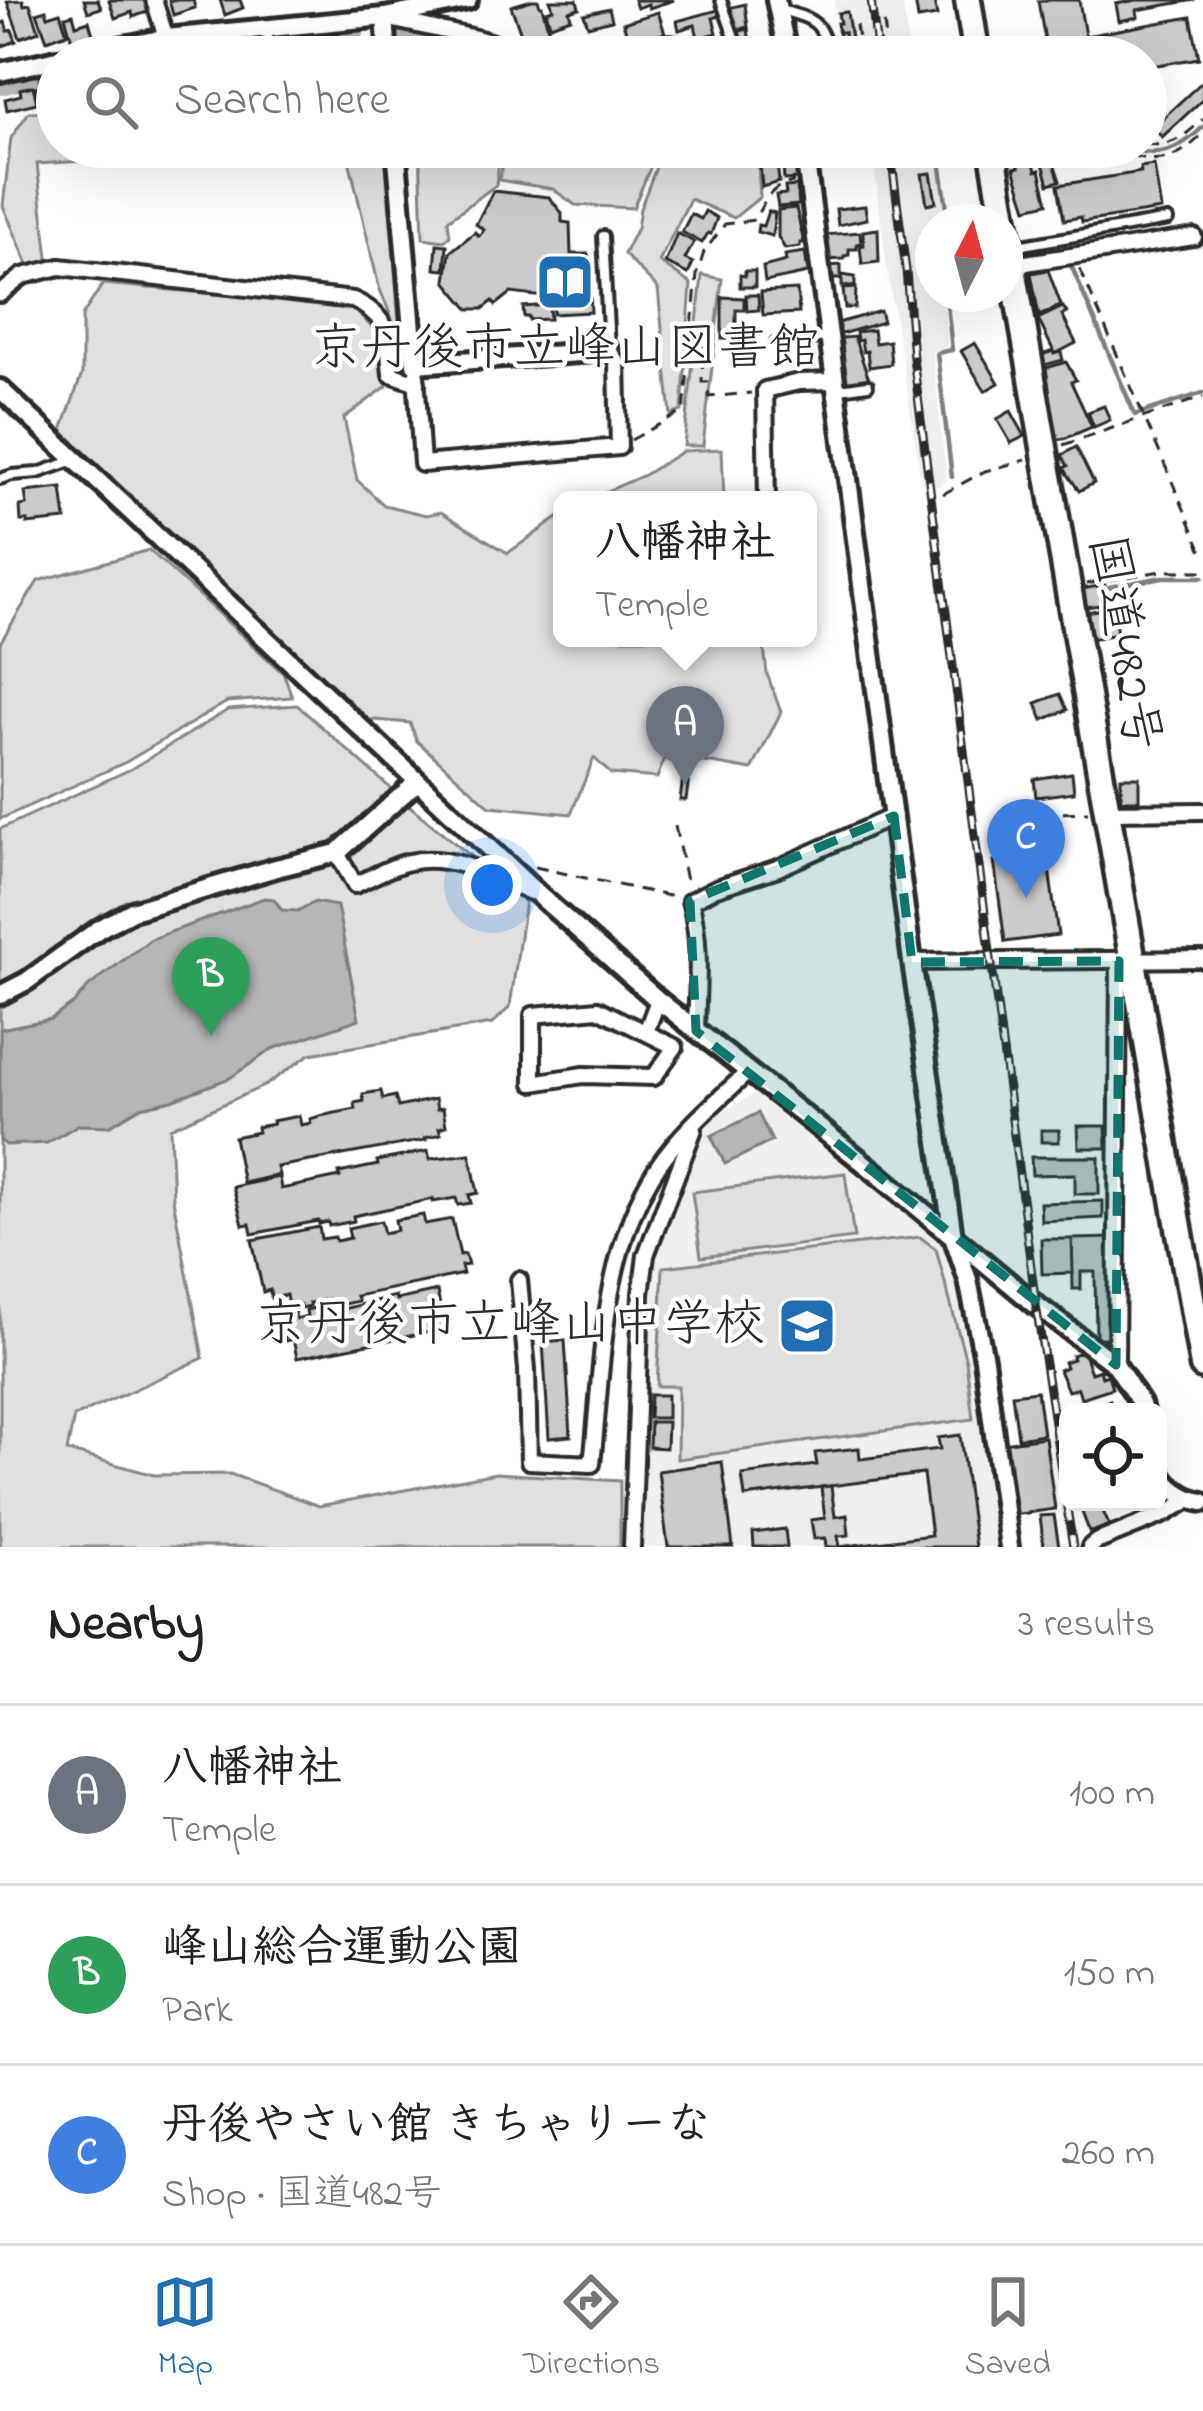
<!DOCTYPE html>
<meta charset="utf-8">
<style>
:root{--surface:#fff;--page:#f6f6f6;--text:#222;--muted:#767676;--line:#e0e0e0;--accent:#1f6fb2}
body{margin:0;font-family:"Indie Flower","Klee One",sans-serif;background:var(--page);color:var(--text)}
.controls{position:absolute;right:36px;bottom:36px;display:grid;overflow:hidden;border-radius:18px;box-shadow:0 12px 48px #0002}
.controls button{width:108px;height:108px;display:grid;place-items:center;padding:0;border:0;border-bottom:3px solid var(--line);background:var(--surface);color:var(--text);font:60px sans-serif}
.compass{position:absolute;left:915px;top:204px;width:108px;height:108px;border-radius:50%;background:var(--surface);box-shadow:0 12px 48px #0002;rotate:6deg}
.you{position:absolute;left:492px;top:885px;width:42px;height:42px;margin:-30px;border:9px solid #fff;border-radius:50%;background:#1a73e8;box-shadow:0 0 0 18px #1a73e833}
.badge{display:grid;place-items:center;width:78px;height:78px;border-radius:50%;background:var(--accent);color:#fff;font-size:39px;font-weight:700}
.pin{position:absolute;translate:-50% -99px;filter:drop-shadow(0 3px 6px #0008)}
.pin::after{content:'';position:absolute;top:63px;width:42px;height:36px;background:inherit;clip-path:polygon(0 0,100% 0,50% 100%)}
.popup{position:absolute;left:553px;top:491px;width:264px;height:156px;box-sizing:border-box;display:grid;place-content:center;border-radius:18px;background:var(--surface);filter:drop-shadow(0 3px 9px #0005);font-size:39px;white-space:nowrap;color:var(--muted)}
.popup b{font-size:45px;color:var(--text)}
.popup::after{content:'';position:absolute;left:50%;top:100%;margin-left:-24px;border:24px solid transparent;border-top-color:var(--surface)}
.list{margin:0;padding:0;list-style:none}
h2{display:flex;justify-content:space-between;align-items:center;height:156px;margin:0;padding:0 48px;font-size:51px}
h2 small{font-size:39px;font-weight:400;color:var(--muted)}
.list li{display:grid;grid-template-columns:78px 1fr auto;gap:36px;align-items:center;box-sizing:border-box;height:180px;padding:0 48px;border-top:3px solid var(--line)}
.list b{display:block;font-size:45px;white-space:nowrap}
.list p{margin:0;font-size:39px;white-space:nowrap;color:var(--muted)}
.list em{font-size:39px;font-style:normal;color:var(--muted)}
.icon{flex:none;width:66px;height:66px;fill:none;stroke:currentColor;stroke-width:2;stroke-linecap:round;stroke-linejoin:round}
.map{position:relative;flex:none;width:1203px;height:1547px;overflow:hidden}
.search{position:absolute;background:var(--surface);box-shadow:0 12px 48px #0002;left:36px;right:36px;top:36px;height:132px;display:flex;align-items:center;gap:30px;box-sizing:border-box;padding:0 42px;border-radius:66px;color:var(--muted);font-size:45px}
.sheet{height:696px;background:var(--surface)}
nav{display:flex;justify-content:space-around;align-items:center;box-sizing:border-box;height:168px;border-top:3px solid var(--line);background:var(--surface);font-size:33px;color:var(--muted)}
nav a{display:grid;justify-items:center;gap:6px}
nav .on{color:var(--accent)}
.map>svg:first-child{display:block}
</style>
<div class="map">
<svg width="1203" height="1547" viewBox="0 0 1203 1547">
<rect width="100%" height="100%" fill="#fff"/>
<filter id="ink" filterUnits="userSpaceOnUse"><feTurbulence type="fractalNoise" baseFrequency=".00833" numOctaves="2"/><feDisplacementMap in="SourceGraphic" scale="24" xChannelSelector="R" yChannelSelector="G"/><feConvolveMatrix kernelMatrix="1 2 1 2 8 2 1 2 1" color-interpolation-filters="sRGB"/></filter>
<g filter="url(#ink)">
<g fill="#efefef">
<path d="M834,0H902L910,57H841Z"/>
<path d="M872,147H936L946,222H933V294H943L948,347L932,352L947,481L924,495L886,263Z"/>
<path d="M754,1094L945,1245L979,1359L1001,1547H638L647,1292L653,1256L700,1134L717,1115Z"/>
</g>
<g fill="#e0e0e0" stroke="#868686" stroke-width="3">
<path d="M57,111V147H303L37,164L49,266L30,269L3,206L11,138L29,112Z"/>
<path d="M346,147H387L399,327L395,326L379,287Z"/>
<path d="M420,147H581L545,152H500L496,185L448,220L450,236L444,241L423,238Z"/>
<path d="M641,147H757L760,197L734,218L690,199L659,262L691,284L682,411L671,415L658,289L624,254L637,228L640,209L663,149Z"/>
<path d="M596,149L657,152L633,208L575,205L553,189L499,180L504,158L545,157Z"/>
<path d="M702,275L722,279L703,446H684Z"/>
<path d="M103,284L352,306L377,333L387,386L344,418L357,480L384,505L426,515L441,512L508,553L562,515V638H763L767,674L781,712L752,770L666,755L657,778L611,774L594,758L571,814L490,806L417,741L410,723L363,719L62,430L82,374V316Z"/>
<path d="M722,449L724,500H587L644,475L683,451Z"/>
<path d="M149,550L284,674L292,697L227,702L126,762L0,819V643L38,581Z"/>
<path d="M297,705L417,812L525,901L510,1007L492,1024L310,1054L266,1085L170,1128L173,1199L203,1358L74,1417L67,1451L154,1475L230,1474L319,1506L496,1473L620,1481V1547H0V829L131,769L228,710Z"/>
<path d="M845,1173L854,1238L701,1257L692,1192Z"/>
<path d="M920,1237L936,1249L966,1361L973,1419L677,1459L678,1386H657L663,1267Z"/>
</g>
<g fill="#b6b6b6" stroke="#7e7e7e" stroke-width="3">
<path d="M264,898L274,899L282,910L297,911L315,902L337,906L359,1019L272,1049L230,1078L172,1100L141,1107L109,1126L78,1125L47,1143L6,1145L0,1140V1029L51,1019L74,1003L88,987L151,939Z"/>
<path d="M758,1113L772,1141L725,1164L711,1136Z"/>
</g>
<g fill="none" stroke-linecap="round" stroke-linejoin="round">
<g stroke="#7e7e7e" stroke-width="4.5">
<path d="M938,147L949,222"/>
<path d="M1126,147C1157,160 1180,150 1203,127"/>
<path d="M1071,265L1135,415L1203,393"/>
<path d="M946,294L952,350L937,353L952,477"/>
<path d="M1109,587L1163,577H1203"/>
</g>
<g stroke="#b6b6b6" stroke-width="24">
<path d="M404,33L464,43L512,57"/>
<path d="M110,57L184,47L352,32"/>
<path d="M0,83L57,69"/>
</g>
</g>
<g fill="#cbcbcb" stroke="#2b2b2b" stroke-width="3">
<path d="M23,0L24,5L30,4L39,31L20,38L7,1Z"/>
<path d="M84,0H98L101,8L88,12Z"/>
<path d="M109,0H146L150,11L133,17L132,12L115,18Z"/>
<path d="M169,0H193L195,8L173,15Z"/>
<path d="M220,0H240L243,8L225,15Z"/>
<path d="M532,0H538L540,6H542L550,35L524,42L511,6Z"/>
<path d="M550,0H577L579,8L569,11L571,18L550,25L546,11L553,9Z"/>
<path d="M634,0H674L649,8L648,4L637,8Z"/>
<path d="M915,0L934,1L937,16L918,19Z"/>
<path d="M1047,0H1079L1085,36L1191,17L1199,58L1146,67V57H1048L1038,1Z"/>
<path d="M1136,0H1195L1137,10L1138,17L1119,21L1116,4Z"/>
<path d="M745,4L748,27L735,30L728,8Z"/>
<path d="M609,8L612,20L588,26L584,14Z"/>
<path d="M46,10L48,16L60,12L67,33L47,40L37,13Z"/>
<path d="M718,10L720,16L713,18L717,33L698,38L695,25L679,30L677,21Z"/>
<path d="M658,12L665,33L630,44L623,23Z"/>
<path d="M847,12L853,53V57H842L837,23H840L838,13Z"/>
<path d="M73,14L76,25L89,21L93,35L72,41L65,16Z"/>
<path d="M5,22L8,31L12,30L16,41L0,47V24Z"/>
<path d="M748,29L752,57H745L736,32Z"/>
<path d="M576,34L579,47L574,48L576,56L551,55L549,48L556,46L554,39Z"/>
<path d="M731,36L738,57H695L702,55L699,41Z"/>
<path d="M358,40V57H302L301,43Z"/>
<path d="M696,43L698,50L690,51L691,57H679L677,47Z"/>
<path d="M256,48L257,57H206V53Z"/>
<path d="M891,48L892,55L888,57H857L856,53Z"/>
<path d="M57,75V100L48,102L50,110L41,112L36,87L41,86L40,79Z"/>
<path d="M1203,81V99L1162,137L1153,127Z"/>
<path d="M33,86L37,103L7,110L5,99L21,95L20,89Z"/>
<path d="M764,147H795L797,161L767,154Z"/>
<path d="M822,147H855V153L823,156Z"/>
<path d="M861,147H871L874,164L863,166Z"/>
<path d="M951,147H974L975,154L953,158Z"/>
<path d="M1031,152L1036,171L1040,170L1048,203L1027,208L1014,168L1019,167L1017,156Z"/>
<path d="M1052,157L1060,181L1049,184L1042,160Z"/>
<path d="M777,163L779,182L762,187L760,165Z"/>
<path d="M783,164L797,166L798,179L784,180Z"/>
<path d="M1154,165L1161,210L1082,222L1081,217L1064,220L1058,185L1141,172L1140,167Z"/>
<path d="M931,173L936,202L927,204L922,174Z"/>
<path d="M797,186L799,205L778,207L776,195L786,194L785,187Z"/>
<path d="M493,191L549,197L562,213V222L570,223L571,254H588L591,312L553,314V298L511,293L496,305L493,301L483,309H469L446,281L450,252L475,232L479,236L484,230L476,224Z"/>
<path d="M865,206L867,219L838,225L836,209Z"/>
<path d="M796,208L804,243H800V247L785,249L778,237V210Z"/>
<path d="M988,210L990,219L961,222L960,214Z"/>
<path d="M705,211L717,218L711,234L708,233L702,243L682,232L691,214L701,219Z"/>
<path d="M768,211L775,213L772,236L757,232L758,225L763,226Z"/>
<path d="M878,229L879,262L862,264L860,246L864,245L863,231Z"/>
<path d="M860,232L861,243L857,244V249H849V255L844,256V259L825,260L823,235Z"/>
<path d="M677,233L694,242L685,259L693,263L688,274L665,263Z"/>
<path d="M437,244L447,245L445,270L435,269Z"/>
<path d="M805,252L808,273L765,282L763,267L786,261L785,255Z"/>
<path d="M841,265V279H829L828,266Z"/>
<path d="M1048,270L1061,305L1039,316L1031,273Z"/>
<path d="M745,271H755V287H740V275L745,276Z"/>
<path d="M842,275L855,277V286H842Z"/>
<path d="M856,288L855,308H845L843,289Z"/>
<path d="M797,290L799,313L763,315L761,292Z"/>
<path d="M746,295H758L759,310L747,311Z"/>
<path d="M722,297L744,298V310H736V330H754V340L722,339Z"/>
<path d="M549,305L550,319L529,320V317H524L523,307Z"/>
<path d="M1063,307L1067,313L1062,315L1076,343L1055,354L1038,319Z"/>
<path d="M880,311L883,322L838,335L834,324Z"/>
<path d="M873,330L875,343L889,341L891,364L869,367L867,351L863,352L861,340L857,341L856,332Z"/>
<path d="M854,337L869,379L847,382L841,338Z"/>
<path d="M975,343L999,383L985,391L961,351Z"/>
<path d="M1053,351L1054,354L1061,352L1063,360L1045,365L1042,355Z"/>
<path d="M1066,362L1076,380L1071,382L1092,427L1064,439H1056L1046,368Z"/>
<path d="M1104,406L1110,420L1094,427L1088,412Z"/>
<path d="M1011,411L1025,436L1011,443L997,419Z"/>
<path d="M1076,447L1094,483L1079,491L1064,468L1068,466L1062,455Z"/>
<path d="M62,488L66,520L27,524L28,521H21L20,506L27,505L25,492Z"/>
<path d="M1105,585L1108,604L1085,607L1082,589Z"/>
<path d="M1113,607L1117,634L1091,639L1086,612Z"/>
<path d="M1060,694L1067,710L1043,720L1036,703Z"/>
<path d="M684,769L690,770L686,800H680Z"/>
<path d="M1072,773L1074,792L1036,797L1034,779Z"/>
<rect x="1121" y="777" width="18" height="23"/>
<path d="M1039,822L1042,848L1011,851L1008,825Z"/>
<path d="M1047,854L1058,935L1005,942L994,861Z"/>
<path d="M381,1091L383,1099L395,1096L398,1107L435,1099L437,1109L443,1108L446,1126L439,1128L441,1134L425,1138L426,1140L277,1167L279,1175L243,1183L234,1137L258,1132L257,1127L273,1124L272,1121L299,1116L301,1125L311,1123L310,1119L320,1116L356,1109L355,1103L364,1101L363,1094Z"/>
<path d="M1078,1126H1106L1107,1148H1079Z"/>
<rect x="1041" y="1130" width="18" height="12"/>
<path d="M428,1151L430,1159L470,1154L478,1193L469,1195L471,1203L458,1205L456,1198L433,1202V1199L353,1216L354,1221L329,1226L328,1222L319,1224L318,1221L252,1234L250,1224L243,1225L233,1187L279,1177L281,1189L340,1177L339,1173L378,1165L377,1161Z"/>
<path d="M1031,1157H1099V1194H1075V1174L1032,1175Z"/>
<path d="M1103,1201V1218L1041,1221L1040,1203Z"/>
<path d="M423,1215L425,1224L452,1219L460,1255L465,1254L468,1265L461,1266L463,1274L356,1296L358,1301L339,1305L338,1300L329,1302L328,1299L309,1303L310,1306L300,1308V1305L288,1307L286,1295L271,1298L270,1290L263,1292L252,1240L319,1227L321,1239L335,1237L336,1241L350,1238L348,1228L381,1221L384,1233L397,1230L395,1220Z"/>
<path d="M1115,1238L1118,1349H1105V1338H1096L1095,1272H1081V1289H1073L1072,1239Z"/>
<path d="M1041,1239H1072L1073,1273L1042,1274Z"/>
<path d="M437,1291L445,1329L297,1358L293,1339L285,1341L280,1312L294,1309L296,1319L307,1316L306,1310L325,1306L327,1313L395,1296L396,1300Z"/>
<path d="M565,1340L571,1436L549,1438L543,1342Z"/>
<path d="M1083,1351L1091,1373L1100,1370L1102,1377L1108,1375L1112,1388L1081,1398L1078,1388L1068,1391L1059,1370L1066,1367L1064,1362L1073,1359L1072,1355Z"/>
<path d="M1037,1391L1043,1434L1018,1438L1012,1394Z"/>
<path d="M650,1395H667V1418H649Z"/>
<path d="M1110,1400L1114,1411L1080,1412Z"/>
<path d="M650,1422H667L666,1448L649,1447Z"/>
<path d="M960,1435L975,1547H839L931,1535L923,1474L745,1497L742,1475L817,1465L815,1453L859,1448L860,1459L940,1449L938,1438Z"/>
<path d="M1045,1437L1055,1509L1012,1515L1002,1443Z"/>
<path d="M722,1462L733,1547H668L658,1471Z"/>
<path d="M831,1486L835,1517L847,1515L849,1535L838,1536L840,1547H826L825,1538L814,1539L811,1520L825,1518L821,1487Z"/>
<path d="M1078,1502H1099L1109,1525L1090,1533Z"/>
<path d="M1054,1515L1059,1547H1044L1040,1516Z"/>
<path d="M785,1529L787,1547H754L753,1533Z"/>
</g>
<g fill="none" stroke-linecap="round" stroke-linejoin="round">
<defs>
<g id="service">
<path d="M721,0L741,57"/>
<path d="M780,10C813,19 824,21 827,57"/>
<path d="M268,29L269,57"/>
<path d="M603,236L609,349"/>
<path d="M1011,247L1168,220"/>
<path d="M776,343L827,337"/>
<path d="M840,389L868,385"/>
<path d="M0,479L12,475L38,473L72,461"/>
</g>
<g id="minor">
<path d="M154,0L166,38"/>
<path d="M390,19L476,38L539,57"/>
<path d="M614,57L670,43"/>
<path d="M1013,265L1194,237"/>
<path d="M0,294L23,276L60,267L353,300C391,317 387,336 391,374L417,383"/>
<path d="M416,375L422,464L619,447L617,362L609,351"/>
<path d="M767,500L765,390L799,382L835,381"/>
<path d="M1106,812L1203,811"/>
<path d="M337,853L355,885C372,877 391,866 409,862C450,852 495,877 531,892"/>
<path d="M912,962L1203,959"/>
<path d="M598,1009L675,1047L654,1077L583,1075L533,1083V1015Z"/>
<path d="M696,1031C697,988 702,942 690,901L716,888L778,868L894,816"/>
<path d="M646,1032L658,1000"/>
<path d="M519,1280L527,1370L529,1461L592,1464C603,1365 601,1252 658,1166C682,1130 717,1101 748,1072"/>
<path d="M1116,1365L1119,961"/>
<path d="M632,1547L641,1294L646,1255L694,1129"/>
<path d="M1090,1547L1096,1542L1165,1514L1189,1500"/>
</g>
<g id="tertiary">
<path d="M776,0L788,57"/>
<path d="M385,17L388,57"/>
<path d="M66,57L166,38L385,17L468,0"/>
<path d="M0,72L57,59"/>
<path d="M396,147L415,364L609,351"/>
<path d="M804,147L912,962L953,1236L968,1280L984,1359L1009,1547"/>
<path d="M0,389L541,897L658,1000L874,1171L1036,1305L1116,1365L1141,1404L1143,1412"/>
<path d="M0,995L27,981L99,929L132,911L276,868L337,853L417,782"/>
<path d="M1158,1469C1167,1487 1184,1499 1203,1502"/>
</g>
<g id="trunk">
<path d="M968,0L977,57"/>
<path d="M992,147L1203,1366"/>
</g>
</defs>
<use href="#service" stroke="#2b2b2b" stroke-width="16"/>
<use href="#minor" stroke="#2b2b2b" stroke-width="22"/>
<use href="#tertiary" stroke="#2b2b2b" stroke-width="26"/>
<use href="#trunk" stroke="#2b2b2b" stroke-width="33"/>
<g stroke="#2b2b2b" stroke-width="3" stroke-dasharray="12 9" stroke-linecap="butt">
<path d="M884,23L887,48"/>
<path d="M856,25L860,52"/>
<path d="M836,32H844L848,57"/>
<path d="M1146,144C1172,148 1185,136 1203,119"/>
<path d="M1113,147C1151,166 1172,165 1203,134"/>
<path d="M1080,269L1203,553"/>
<path d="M692,346H703L702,382H708L709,397L751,393"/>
<path d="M631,440L684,411L697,275L704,252L725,224L754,220C766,200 769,186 794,182"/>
<path d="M1063,445L1203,397"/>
<path d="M943,494L985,471L1026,460"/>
<path d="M1086,584L1161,571H1203"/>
<path d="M1000,815L1088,812"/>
<path d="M675,826L687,886"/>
<path d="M535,867L678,898"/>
</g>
<use href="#service" stroke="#fff" stroke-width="8"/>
<use href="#minor" stroke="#fff" stroke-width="14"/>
<use href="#tertiary" stroke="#fff" stroke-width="16"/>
<use href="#trunk" stroke="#fff" stroke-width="24"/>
<defs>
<g id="rail">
<path d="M871,0L878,57"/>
<path d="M890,147L906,270L913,358L1036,1305L1073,1547"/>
</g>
</defs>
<use href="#rail" stroke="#2b2b2b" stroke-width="9"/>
<use href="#rail" stroke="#fff" stroke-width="4.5" stroke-dasharray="14" stroke-linecap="butt"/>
</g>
</g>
<path fill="#0f766e" fill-opacity="0.2" stroke="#0f766e" stroke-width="9" stroke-dasharray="24 15" stroke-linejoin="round" d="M894,816L912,962L1119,961L1116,1365L696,1031L690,901Z"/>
<defs>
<symbol id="library-square" viewBox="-11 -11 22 22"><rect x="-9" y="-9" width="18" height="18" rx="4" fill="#1f6fb2" stroke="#fff"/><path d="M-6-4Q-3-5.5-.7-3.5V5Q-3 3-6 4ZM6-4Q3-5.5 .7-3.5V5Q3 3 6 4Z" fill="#fff"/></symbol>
<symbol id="school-square" viewBox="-11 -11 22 22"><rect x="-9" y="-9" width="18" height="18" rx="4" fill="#1f6fb2" stroke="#fff"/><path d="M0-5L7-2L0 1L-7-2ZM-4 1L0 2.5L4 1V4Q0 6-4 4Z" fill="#fff"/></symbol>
</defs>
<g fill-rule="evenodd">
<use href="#library-square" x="532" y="249" width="66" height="66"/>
<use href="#school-square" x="774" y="1293" width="66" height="66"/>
</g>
<g text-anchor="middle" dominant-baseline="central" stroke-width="9" stroke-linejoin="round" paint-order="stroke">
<g font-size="51" fill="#2b2b2b" stroke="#fff">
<text x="565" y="350">京丹後市立峰山図書館</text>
<text x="765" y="1326" text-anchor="end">京丹後市立峰山中学校</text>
</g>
<g font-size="51" fill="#2b2b2b" stroke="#fff">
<text transform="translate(1122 643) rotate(80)">国道482号</text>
</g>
</g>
</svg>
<div class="controls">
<button><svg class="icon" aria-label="locate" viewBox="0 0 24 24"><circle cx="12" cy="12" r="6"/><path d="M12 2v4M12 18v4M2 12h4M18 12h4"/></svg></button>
</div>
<svg class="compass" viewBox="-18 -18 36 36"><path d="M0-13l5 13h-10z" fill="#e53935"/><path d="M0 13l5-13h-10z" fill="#767676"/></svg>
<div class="you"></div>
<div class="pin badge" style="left:685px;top:785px;background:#6b7280">A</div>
<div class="popup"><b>八幡神社</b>Temple</div>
<div class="pin badge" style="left:211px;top:1036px;background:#2e9e5b">B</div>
<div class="pin badge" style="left:1026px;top:898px;background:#3f7fe0">C</div>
<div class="search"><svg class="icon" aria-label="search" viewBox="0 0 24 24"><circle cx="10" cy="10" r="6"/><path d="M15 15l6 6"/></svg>Search here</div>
</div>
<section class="sheet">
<h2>Nearby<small>3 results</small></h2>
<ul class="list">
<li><span class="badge" style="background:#6b7280">A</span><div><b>八幡神社</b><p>Temple</p></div><em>100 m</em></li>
<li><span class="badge" style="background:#2e9e5b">B</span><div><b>峰山総合運動公園</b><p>Park</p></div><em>150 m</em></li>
<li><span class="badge" style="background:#3f7fe0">C</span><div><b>丹後やさい館 きちゃりーな</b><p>Shop · 国道482号</p></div><em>260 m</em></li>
</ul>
</section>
<nav>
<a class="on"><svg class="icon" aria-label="map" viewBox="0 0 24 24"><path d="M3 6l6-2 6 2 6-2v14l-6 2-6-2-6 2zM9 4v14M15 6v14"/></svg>Map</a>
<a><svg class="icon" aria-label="directions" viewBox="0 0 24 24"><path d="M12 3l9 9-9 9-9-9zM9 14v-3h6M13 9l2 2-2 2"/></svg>Directions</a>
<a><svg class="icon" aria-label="saved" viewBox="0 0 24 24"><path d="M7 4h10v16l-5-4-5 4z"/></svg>Saved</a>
</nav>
